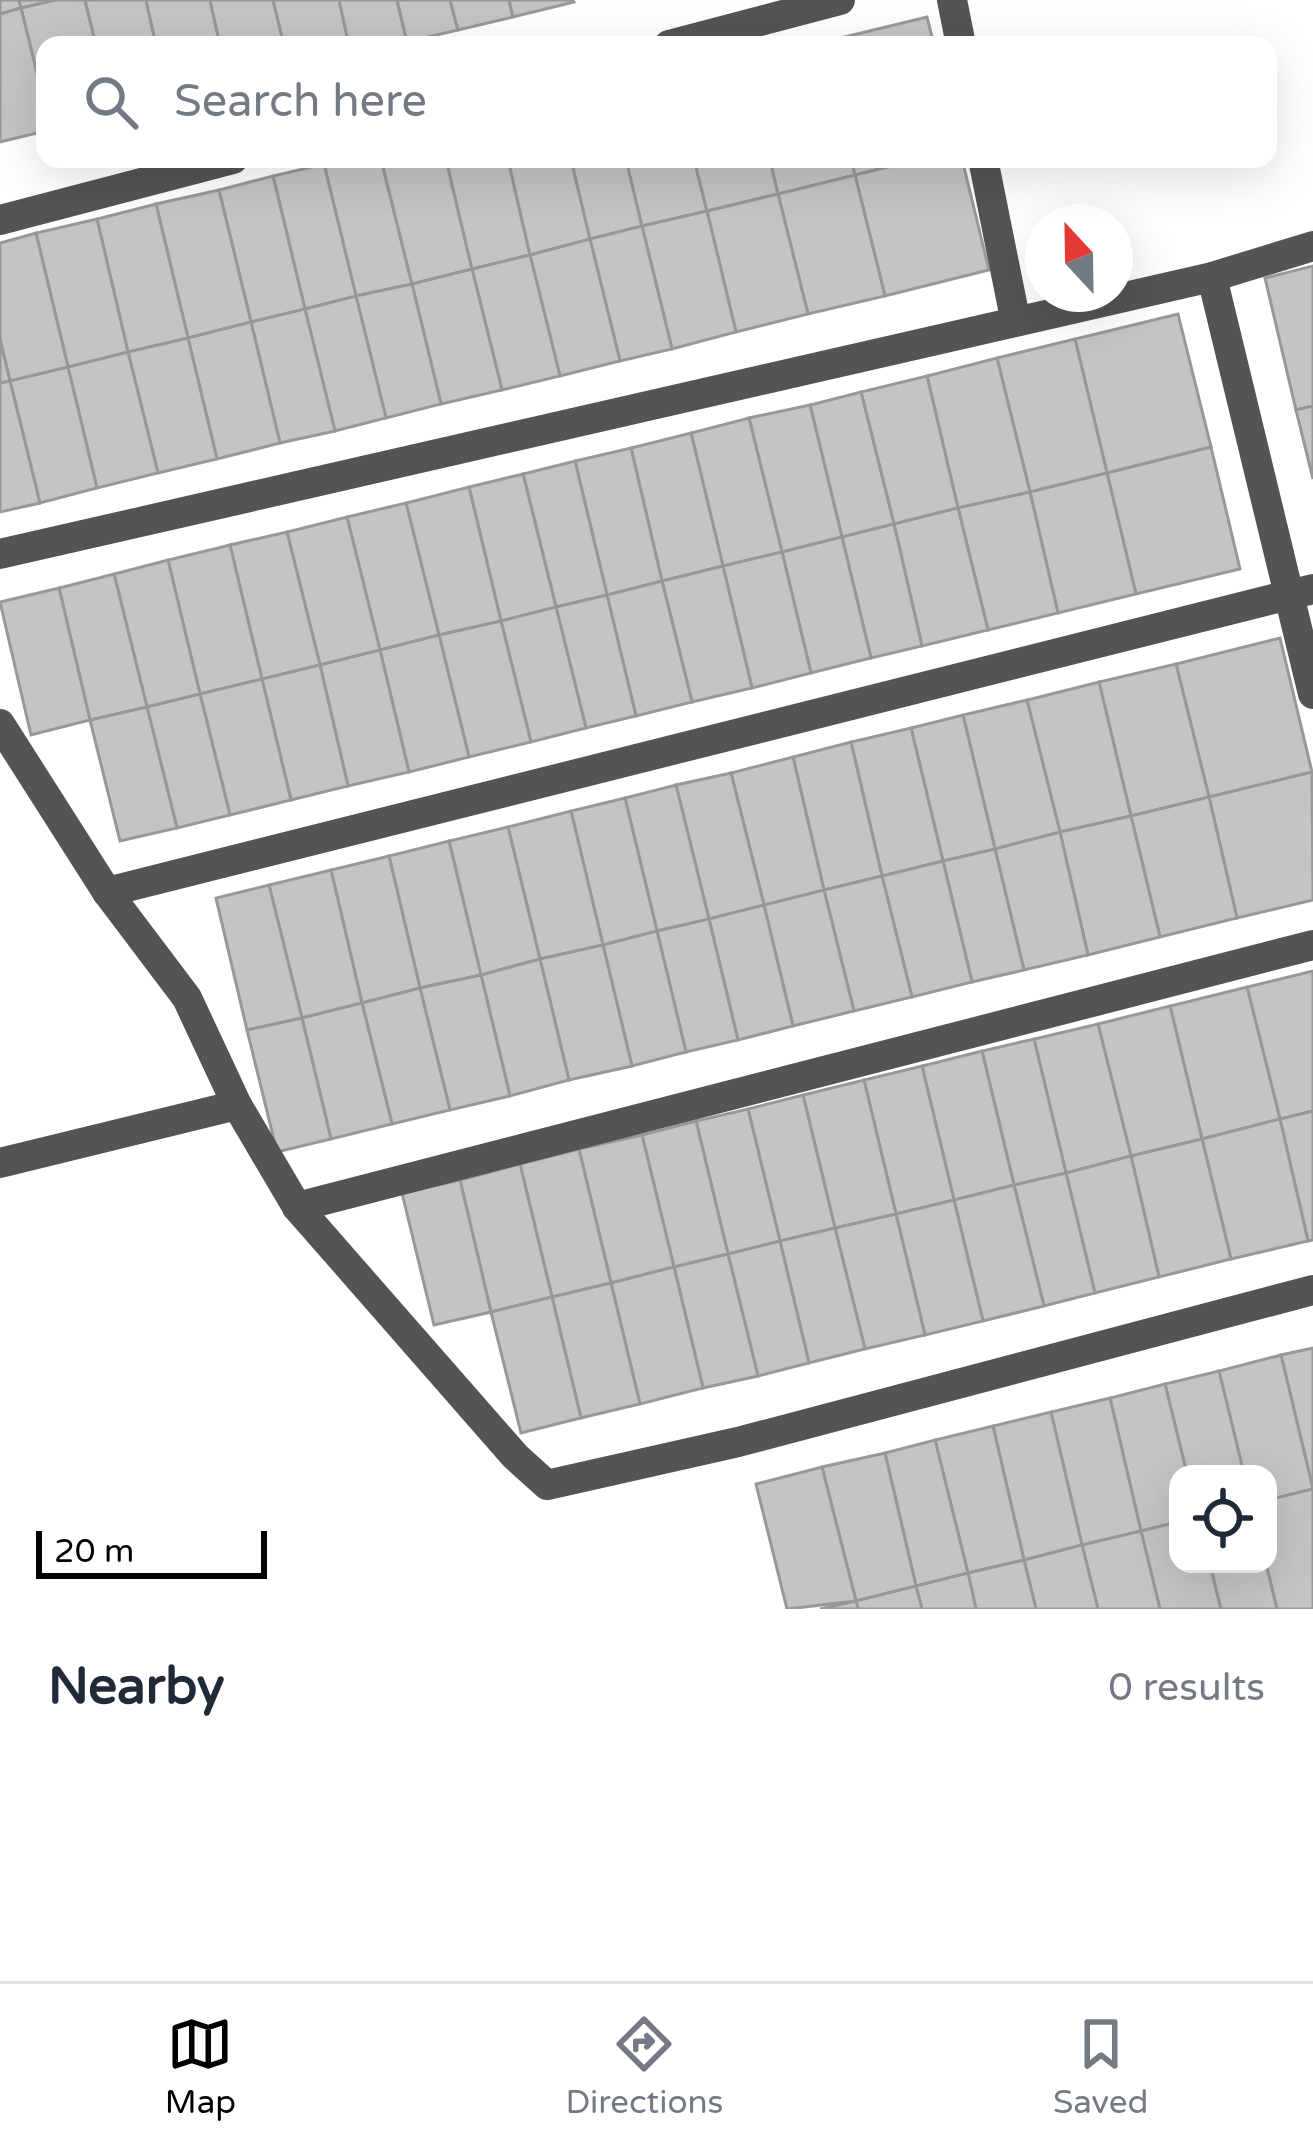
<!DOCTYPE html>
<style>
:root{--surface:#fff;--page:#f6f6f7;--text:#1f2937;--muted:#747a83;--line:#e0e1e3;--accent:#000}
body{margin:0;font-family:"Varela Round",sans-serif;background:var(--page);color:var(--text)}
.controls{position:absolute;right:36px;bottom:36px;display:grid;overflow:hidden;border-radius:24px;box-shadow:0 12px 48px #0002}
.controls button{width:108px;height:108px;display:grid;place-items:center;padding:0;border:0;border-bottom:3px solid var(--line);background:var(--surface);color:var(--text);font:60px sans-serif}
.compass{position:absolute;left:1025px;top:204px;width:108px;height:108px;border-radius:50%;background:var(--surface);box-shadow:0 12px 48px #0002;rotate:338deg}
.scale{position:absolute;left:36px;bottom:30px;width:231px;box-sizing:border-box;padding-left:12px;border:6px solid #000;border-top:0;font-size:33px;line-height:42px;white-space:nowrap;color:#000;-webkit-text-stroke:9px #fff;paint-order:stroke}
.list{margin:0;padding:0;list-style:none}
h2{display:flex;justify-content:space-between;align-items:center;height:156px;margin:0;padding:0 48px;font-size:51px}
h2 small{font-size:39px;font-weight:400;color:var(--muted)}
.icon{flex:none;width:66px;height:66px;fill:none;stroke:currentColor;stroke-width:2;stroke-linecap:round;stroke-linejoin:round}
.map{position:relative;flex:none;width:1313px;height:1609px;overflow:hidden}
.search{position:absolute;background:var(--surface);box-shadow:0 12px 48px #0002;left:36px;right:36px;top:36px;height:132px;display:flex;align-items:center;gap:30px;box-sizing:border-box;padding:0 42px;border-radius:24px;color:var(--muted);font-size:45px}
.sheet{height:372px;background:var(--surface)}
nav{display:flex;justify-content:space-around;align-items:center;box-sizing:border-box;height:168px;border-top:3px solid var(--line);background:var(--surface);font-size:33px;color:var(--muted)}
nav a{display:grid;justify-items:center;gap:6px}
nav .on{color:var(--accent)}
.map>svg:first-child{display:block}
</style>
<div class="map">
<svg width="1313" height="1609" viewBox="0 0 1313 1609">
<rect width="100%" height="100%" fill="#fff"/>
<g fill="#c4c4c4" stroke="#989898" stroke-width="3">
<path d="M0,0H19L21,8L0,14Z"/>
<path d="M19,0H56L21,8Z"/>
<path d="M56,0H85L96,45H45V106L21,8Z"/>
<path d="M85,0H146L156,45H96Z"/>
<path d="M146,0H210L220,45H156Z"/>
<path d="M210,0H273L284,45H220Z"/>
<path d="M273,0H339L349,45H284Z"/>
<path d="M339,0H397L407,42L349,45Z"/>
<path d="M397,0H450L458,30L407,42Z"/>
<path d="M450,0H509L513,17L458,30Z"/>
<path d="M509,0H573L574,2L513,17Z"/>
<path d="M21,8L45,106V131L0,142V14Z"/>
<path d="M927,17L934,45H824V42Z"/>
<path d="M345,159H381L412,284L356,296L324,164Z"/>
<path d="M381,159H446L472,269L412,284Z"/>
<path d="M446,159H508L530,255L472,269Z"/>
<path d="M508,159H571L590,239L530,255Z"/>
<path d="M571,159H626L642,226L590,239Z"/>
<path d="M626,159H694L707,211L642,226Z"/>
<path d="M694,159H770L778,194L707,211Z"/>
<path d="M770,159H851L855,175L778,194Z"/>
<path d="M851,159H920L855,175Z"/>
<path d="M920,159H962L989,270L885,296L855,175Z"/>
<path d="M324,164L356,296L305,309L273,176Z"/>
<path d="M855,175L885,296L808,314L778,194Z"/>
<path d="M273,176L305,309L251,322L219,190Z"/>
<path d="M219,190L251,322L188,338L156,204Z"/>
<path d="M778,194L808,314L736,332L707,211Z"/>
<path d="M156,204L188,338L128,352L97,219Z"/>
<path d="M707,211L736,332L672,349L642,226Z"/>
<path d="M97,219L128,352L68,367L36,233Z"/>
<path d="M642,226L672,349L620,361L590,239Z"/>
<path d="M36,233L68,367L10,381L0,339V243Z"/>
<path d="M590,239L620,361L560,376L530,255Z"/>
<path d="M530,255L560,376L502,390L472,269Z"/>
<path d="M1313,266V406L1296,410L1265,278Z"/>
<path d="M472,269L502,390L441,404L412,284Z"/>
<path d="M412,284L441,404L386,418L356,296Z"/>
<path d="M356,296L386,418L335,431L305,309Z"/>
<path d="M305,309L335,431L280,443L251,322Z"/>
<path d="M1178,314L1211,447L1107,473L1075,339Z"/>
<path d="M251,322L280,443L217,459L188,338Z"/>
<path d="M188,338L217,459L158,473L128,352Z"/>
<path d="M0,339L10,381L0,383Z"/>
<path d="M1075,339L1107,473L1030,492L997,358Z"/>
<path d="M128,352L158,473L97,488L68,367Z"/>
<path d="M997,358L1030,492L958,508L927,376Z"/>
<path d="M68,367L97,488L40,503L10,381Z"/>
<path d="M927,376L958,508L894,524L861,392Z"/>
<path d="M10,381L40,503L0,512V383Z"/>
<path d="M861,392L894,524L842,537L810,405Z"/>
<path d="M810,405L842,537L782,552L749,418Z"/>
<path d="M1313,406V479L1296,410Z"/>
<path d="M749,418L782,552L723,566L691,433Z"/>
<path d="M691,433L723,566L662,581L631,448Z"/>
<path d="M1211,447L1240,569L1136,594L1107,473Z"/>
<path d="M631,448L662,581L607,595L575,461Z"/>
<path d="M575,461L607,595L556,607L523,474Z"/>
<path d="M1107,473L1136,594L1058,613L1030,492Z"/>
<path d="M523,474L556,607L501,621L469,487Z"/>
<path d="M469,487L501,621L439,635L406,503Z"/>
<path d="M1030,492L1058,613L988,630L958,508Z"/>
<path d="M406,503L439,635L380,650L347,517Z"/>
<path d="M958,508L988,630L922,646L894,524Z"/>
<path d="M347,517L380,650L320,665L287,532Z"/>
<path d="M894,524L922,646L871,658L842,537Z"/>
<path d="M287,532L320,665L262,679L230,545Z"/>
<path d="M842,537L871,658L811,673L782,552Z"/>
<path d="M230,545L262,679L200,694L168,560Z"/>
<path d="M782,552L811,673L752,688L723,566Z"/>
<path d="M168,560L200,694L147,707L114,574Z"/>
<path d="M723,566L752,688L692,702L662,581Z"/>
<path d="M114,574L147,707L90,720L59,588Z"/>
<path d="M662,581L692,702L636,716L607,595Z"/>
<path d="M59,588L90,720L31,735L0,602Z"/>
<path d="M607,595L636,716L586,728L556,607Z"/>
<path d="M556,607L586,728L531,742L501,621Z"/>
<path d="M501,621L531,742L469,757L439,635Z"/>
<path d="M439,635L469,757L409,772L380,650Z"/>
<path d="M1280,638L1312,772L1209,797L1176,664Z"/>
<path d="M380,650L409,772L348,786L320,665Z"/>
<path d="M1176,664L1209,797L1131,816L1099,682Z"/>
<path d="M320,665L348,786L291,800L262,679Z"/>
<path d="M262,679L291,800L230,815L200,694Z"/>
<path d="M1099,682L1131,816L1060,832L1027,700Z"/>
<path d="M200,694L230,815L177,828L147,707Z"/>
<path d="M1027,700L1060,832L995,849L963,715Z"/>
<path d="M147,707L177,828L120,841L90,720Z"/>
<path d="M963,715L995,849L943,861L911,728Z"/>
<path d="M911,728L943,861L882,876L851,742Z"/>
<path d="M851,742L882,876L824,890L793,757Z"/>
<path d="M793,757L824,890L764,905L731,773Z"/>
<path d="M1312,772L1313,900L1237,918L1209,797Z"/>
<path d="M731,773L764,905L709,919L676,785Z"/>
<path d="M676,785L709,919L657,931L625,798Z"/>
<path d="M1209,797L1237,918L1160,937L1131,816Z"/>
<path d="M625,798L657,931L603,945L571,811Z"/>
<path d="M571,811L603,945L540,959L508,827Z"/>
<path d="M1131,816L1160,937L1088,955L1060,832Z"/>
<path d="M508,827L540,959L481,975L449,841Z"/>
<path d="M1060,832L1088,955L1024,970L995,849Z"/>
<path d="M449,841L481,975L420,988L389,856Z"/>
<path d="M995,849L1024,970L972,982L943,861Z"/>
<path d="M389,856L420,988L362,1003L331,870Z"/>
<path d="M943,861L972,982L912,997L882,876Z"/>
<path d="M331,870L362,1003L302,1018L269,885Z"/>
<path d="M882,876L912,997L854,1011L824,890Z"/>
<path d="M269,885L302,1018L247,1030L216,898Z"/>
<path d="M824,890L854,1011L793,1026L764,905Z"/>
<path d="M764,905L793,1026L738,1040L709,919Z"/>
<path d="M709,919L738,1040L686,1052L657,931Z"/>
<path d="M657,931L686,1052L632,1066L603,945Z"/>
<path d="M603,945L632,1066L569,1080L540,959Z"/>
<path d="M540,959L569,1080L510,1096L481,975Z"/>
<path d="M1313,971V1111L1280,1119L1247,987Z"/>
<path d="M481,975L510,1096L450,1110L420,988Z"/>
<path d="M1247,987L1280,1119L1202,1139L1170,1006Z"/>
<path d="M420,988L450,1110L392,1124L362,1003Z"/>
<path d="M362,1003L392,1124L331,1139L302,1018Z"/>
<path d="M1170,1006L1202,1139L1131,1156L1098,1024Z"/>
<path d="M302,1018L331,1139L277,1152L247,1030Z"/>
<path d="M1098,1024L1131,1156L1066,1173L1034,1039Z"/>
<path d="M1034,1039L1066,1173L1014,1185L982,1051Z"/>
<path d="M982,1051L1014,1185L954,1200L922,1066Z"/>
<path d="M922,1066L954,1200L896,1214L864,1080Z"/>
<path d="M864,1080L896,1214L835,1228L803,1095Z"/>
<path d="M803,1095L835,1228L780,1241L748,1109Z"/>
<path d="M748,1109L780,1241L728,1254L696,1121Z"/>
<path d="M1313,1111V1240L1308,1241L1280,1119Z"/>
<path d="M1280,1119L1308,1241L1231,1259L1202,1139Z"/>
<path d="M696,1121L728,1254L674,1267L642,1135Z"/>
<path d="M642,1135L674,1267L611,1283L579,1149Z"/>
<path d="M1202,1139L1231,1259L1159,1277L1131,1156Z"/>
<path d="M579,1149L611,1283L552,1297L520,1164Z"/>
<path d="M1131,1156L1159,1277L1095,1293L1066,1173Z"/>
<path d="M520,1164L552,1297L491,1312L460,1180Z"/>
<path d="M1066,1173L1095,1293L1044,1306L1014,1185Z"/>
<path d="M460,1180L491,1312L434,1325L402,1193Z"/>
<path d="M1014,1185L1044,1306L983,1321L954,1200Z"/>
<path d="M954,1200L983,1321L925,1335L896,1214Z"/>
<path d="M896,1214L925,1335L865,1349L835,1228Z"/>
<path d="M835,1228L865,1349L809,1363L780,1241Z"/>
<path d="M780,1241L809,1363L758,1376L728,1254Z"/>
<path d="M728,1254L758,1376L703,1388L674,1267Z"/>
<path d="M674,1267L703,1388L640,1404L611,1283Z"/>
<path d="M611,1283L640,1404L581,1418L552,1297Z"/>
<path d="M552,1297L581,1418L521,1433L491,1312Z"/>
<path d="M1313,1348V1489L1281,1355Z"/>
<path d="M1281,1355L1313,1489L1268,1500V1474H1244L1219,1371Z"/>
<path d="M1219,1371L1244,1474H1187L1165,1384Z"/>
<path d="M1165,1384L1187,1474H1178V1522L1141,1531L1110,1398Z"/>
<path d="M1110,1398L1141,1531L1082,1545L1051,1412Z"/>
<path d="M1051,1412L1082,1545L1024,1560L993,1426Z"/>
<path d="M993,1426L1024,1560L968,1573L935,1440Z"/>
<path d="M935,1440L968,1573L916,1586L885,1453Z"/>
<path d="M885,1453L916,1586L856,1601L822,1467Z"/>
<path d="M822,1467L856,1601L787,1609L756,1484Z"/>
<path d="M1313,1489V1609H1277L1266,1564L1268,1500Z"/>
<path d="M1178,1522V1564H1210L1221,1609H1160L1141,1531Z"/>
<path d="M1141,1531L1160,1609H1098L1082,1545Z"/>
<path d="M1082,1545L1098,1609H1036L1024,1560Z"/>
<path d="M1024,1560L1036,1609H976L968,1573Z"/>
<path d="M1210,1564H1266L1277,1609H1221Z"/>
<path d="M968,1573L976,1609H922L916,1586Z"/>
<path d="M916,1586L922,1609H858L856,1601Z"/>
<path d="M856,1601L858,1609H820Z"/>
</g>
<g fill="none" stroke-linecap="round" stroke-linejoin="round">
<g stroke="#545454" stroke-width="30">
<path d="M952,0L961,45"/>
<path d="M669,45L840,0"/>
<path d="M983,159L1015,318"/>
<path d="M0,220L233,159"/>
<path d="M1212,277L1313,694"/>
<path d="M0,554L1212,277L1313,246"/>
<path d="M0,724L107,892L187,998L237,1105L297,1207L515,1456L547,1485L738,1442L1313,1290"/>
<path d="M107,892L1313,589"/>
<path d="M0,1163L237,1105"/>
<path d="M297,1207L1313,945"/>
</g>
</g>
</svg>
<div class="controls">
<button><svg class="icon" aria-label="locate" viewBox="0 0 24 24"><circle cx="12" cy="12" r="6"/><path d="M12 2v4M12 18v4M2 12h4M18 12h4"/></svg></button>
</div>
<svg class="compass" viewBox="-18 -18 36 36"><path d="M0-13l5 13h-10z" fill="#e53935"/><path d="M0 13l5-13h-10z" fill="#747a83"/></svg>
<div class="scale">20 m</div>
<div class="search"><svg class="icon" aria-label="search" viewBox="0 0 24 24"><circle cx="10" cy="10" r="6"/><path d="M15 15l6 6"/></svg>Search here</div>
</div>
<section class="sheet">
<h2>Nearby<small>0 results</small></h2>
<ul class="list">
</ul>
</section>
<nav>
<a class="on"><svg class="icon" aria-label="map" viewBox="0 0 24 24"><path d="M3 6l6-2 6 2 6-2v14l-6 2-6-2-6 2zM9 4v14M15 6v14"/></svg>Map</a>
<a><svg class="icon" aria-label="directions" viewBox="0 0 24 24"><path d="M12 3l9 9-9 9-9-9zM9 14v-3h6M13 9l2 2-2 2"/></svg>Directions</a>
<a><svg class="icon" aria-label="saved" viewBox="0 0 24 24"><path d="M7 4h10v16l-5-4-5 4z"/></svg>Saved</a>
</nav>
